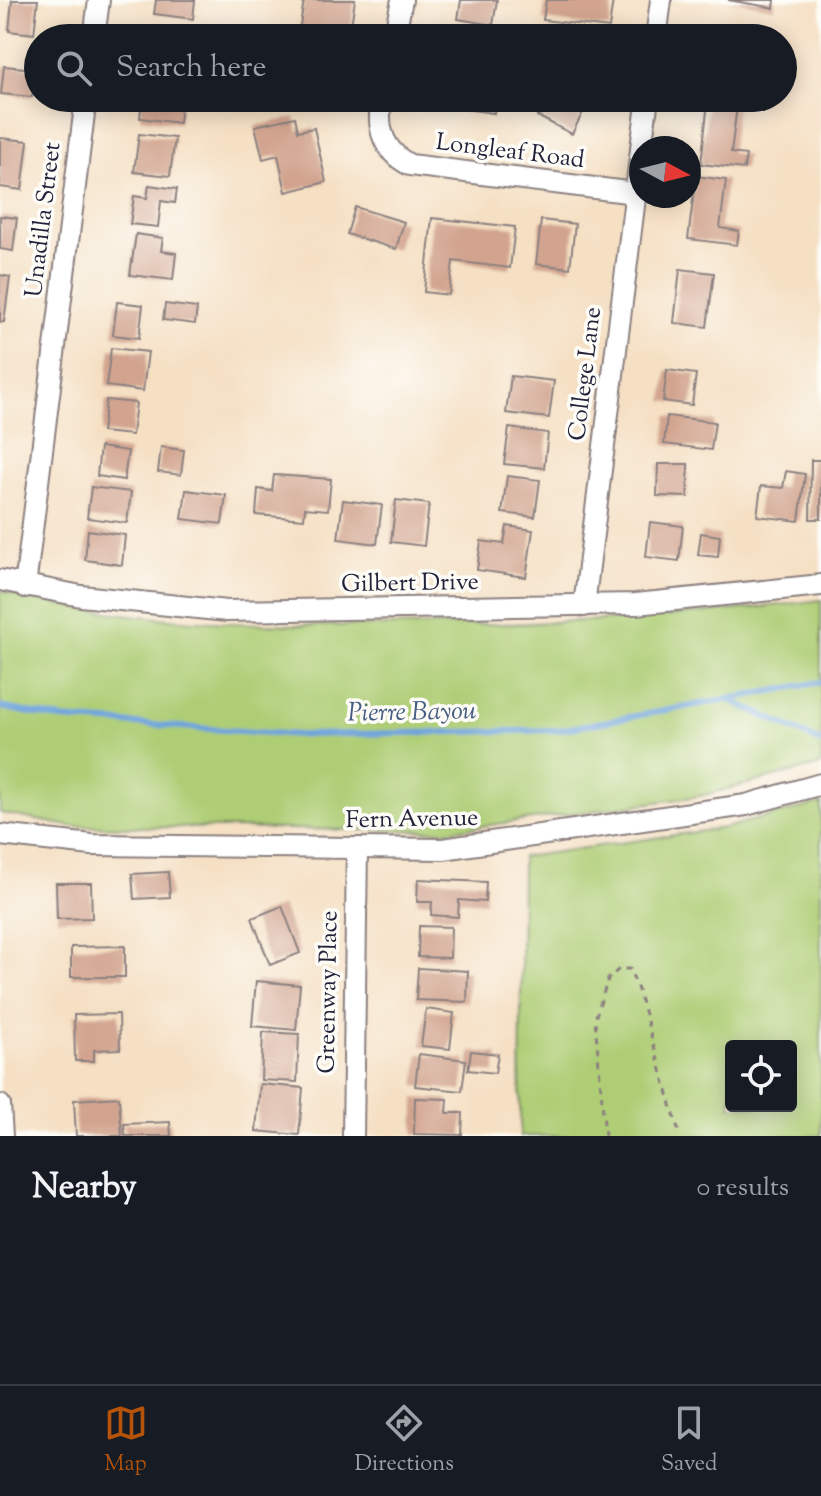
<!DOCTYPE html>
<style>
:root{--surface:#171b24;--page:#20242c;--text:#f1f3f6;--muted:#9ea1a6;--line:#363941;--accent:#b45309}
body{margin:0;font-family:"Sorts Mill Goudy",serif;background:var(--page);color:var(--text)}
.controls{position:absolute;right:24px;bottom:24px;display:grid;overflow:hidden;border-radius:8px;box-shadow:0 4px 20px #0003}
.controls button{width:72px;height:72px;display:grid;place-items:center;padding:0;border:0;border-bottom:2px solid var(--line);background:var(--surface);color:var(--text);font:40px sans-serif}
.compass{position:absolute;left:629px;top:136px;width:72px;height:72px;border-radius:50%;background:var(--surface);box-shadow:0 4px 20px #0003;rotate:97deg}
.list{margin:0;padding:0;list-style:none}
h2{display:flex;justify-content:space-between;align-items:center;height:104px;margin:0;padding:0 32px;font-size:34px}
h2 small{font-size:26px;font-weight:400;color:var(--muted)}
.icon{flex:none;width:44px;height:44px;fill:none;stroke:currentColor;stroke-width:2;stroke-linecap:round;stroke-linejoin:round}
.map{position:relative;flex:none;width:821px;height:1136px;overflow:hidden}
.search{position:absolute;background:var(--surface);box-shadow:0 4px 20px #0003;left:24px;right:24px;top:24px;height:88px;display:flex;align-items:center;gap:20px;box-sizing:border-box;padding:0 28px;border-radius:44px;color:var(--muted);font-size:30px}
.sheet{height:248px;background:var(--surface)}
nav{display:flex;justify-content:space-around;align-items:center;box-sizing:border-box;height:112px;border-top:2px solid var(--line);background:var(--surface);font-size:22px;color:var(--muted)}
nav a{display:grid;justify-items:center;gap:4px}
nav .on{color:var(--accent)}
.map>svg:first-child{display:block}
</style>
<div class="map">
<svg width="821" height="1136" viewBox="0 0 821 1136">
<rect width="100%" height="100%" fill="#fdfcf7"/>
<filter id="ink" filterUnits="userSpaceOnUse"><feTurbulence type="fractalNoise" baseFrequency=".0125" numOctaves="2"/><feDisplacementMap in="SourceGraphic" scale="16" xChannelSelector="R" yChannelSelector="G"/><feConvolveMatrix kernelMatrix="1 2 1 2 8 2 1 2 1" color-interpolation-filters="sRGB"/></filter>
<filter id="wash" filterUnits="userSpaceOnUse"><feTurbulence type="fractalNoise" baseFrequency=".006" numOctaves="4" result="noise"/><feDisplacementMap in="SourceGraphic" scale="32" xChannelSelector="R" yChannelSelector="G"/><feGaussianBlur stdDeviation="1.8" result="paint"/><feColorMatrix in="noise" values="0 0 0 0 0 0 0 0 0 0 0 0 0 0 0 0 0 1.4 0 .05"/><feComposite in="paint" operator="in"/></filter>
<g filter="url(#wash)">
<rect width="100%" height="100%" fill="#f5e0c4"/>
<g fill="#aecd74" stroke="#687858" stroke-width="2" fill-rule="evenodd">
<path d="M0,591C124,623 241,625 367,626C520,626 670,620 821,600V765L700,796L447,831L69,826L0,813Z"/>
<path d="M821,803V1136H520L522,857L724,828ZM731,1046H791V1106H731Z"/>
</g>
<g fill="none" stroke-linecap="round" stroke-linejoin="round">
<g stroke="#70a4dc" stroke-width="6">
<path d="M730,700L821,742"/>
<path d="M0,707L61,719L301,735L559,730L821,682"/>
</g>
</g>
<g id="blocks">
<g fill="#d2a48f">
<path d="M12,0H38L34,34L9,31Z"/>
<path d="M156,0H195L193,19L154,14Z"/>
<path d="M304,0H355L349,38H298Z"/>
<path d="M461,0H497L493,25L458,19Z"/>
<path d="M546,0H613L609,28L543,20Z"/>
<path d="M728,0H775L774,8Z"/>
<path d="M4,66L35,69L32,97L1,94Z"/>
<path d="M142,98H182L179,123L140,118Z"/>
<path d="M445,98H496L494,113L443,106Z"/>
<path d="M546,98H590L572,134L537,116Z"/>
<path d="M708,102L737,106L731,153L746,155L744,169L701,164Z"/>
<path d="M295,117L298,131L314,128L326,182L286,192L278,155L263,159L255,126Z"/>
<path d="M139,134L175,138L170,176L134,172Z"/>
<path d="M0,138L28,141L22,190L0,187Z"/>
<path d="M696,176L726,180L720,228L739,231L737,245L688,239Z"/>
<path d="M149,185L177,189L175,203L161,201L158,227L130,224L134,196L147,198Z"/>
<path d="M355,207L404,222L396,249L347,234Z"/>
<path d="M0,216L17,218L13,251L0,249Z"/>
<path d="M432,218L515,227L510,268L453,261L449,295L424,292Z"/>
<path d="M541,220L575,224L570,268L536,264Z"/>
<path d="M136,234L163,238L161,251L176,253L173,280L130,275Z"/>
<path d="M680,269L714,273L707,327L674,323Z"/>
<path d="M0,275L10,277L4,322H0Z"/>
<path d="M117,302L143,305L139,338L113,335Z"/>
<path d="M165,304L197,308L195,324L163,320Z"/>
<path d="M111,348L148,352L143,391L106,386Z"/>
<path d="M667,370L696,374L692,405L663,401Z"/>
<path d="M511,376L554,381L549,418L506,413Z"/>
<path d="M106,400L136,403L132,435L102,432Z"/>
<path d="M667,416L715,422L711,450L664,444Z"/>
<path d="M509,428L548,433L544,468L504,464Z"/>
<path d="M100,447L128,451L124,480L97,476Z"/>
<path d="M161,447L184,450L181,475L158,472Z"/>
<path d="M811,460H821V519H810Z"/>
<path d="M658,464H688V497L657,496Z"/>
<path d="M786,471L805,474L799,521L757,516L761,486L783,488Z"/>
<path d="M274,475L331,479L328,510L305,508L304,519L256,515L258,489L272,491Z"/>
<path d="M507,476L540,480L535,517L502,513Z"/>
<path d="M91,487L131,492L127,523L87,518Z"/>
<path d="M186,490L226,495L222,524L182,519Z"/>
<path d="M343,500L382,505L377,544L338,539Z"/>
<path d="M396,500L429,504L424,546L391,542Z"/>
<path d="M650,522L683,526L679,561L646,557Z"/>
<path d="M507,526L533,530L526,577L477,570L481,541L504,544Z"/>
<path d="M88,530L125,535L122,565L85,560Z"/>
<path d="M701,533L720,536L718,557L698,555Z"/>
<path d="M168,872L170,897L134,899L132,874Z"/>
<path d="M418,879L486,882L485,902L459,900L458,917L431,915L432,902H417Z"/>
<path d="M56,883H91L92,918L57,919Z"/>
<path d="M282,906L300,953L270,965L252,918Z"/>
<path d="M419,926L451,927L450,958L418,957Z"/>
<path d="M125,946V977H71V947Z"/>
<path d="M418,968L468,971L467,1002L416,1000Z"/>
<path d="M256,981L300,985L296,1030L252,1026Z"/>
<path d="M426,1009L454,1013L450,1049L421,1046Z"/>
<path d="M119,1014L120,1049L94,1050V1061H75L74,1015Z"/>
<path d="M263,1032L299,1034L297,1082L261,1080Z"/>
<path d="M471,1051L498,1054L495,1073L468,1070Z"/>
<path d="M419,1054L466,1060L462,1091L415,1086Z"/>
<path d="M260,1084L303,1088L299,1135L256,1131Z"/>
<path d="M119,1097L122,1136H76L74,1100Z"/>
<path d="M415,1098L448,1099L447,1113H463L462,1135L414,1134Z"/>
<path d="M170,1122L171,1136H125L124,1124Z"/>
</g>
</g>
</g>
<g filter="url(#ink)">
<use href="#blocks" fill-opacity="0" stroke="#8c8180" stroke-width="2"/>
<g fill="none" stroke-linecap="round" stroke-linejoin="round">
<defs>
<g id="minor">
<path d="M94,38L99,0"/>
<path d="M394,38L402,0"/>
<path d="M656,38L661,0"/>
<path d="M382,98C376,126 382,151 410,165L635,193"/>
<path d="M641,148L648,98"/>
<path d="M0,580L81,596L227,611L636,604L821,585"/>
<path d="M25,587L86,98"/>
<path d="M584,606L641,150"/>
<path d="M0,835L92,845L443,849L746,805L821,784"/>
<path d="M0,1105L2,1136"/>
<path d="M353,1136L357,848"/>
</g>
</defs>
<use href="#minor" stroke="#8c8180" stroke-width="24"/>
<path stroke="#8c8180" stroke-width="3" stroke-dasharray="6 6" stroke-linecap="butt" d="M605,1136L595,1019L608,979L619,969H630L638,990L680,1136"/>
<use href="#minor" stroke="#fff" stroke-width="20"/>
</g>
</g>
<g text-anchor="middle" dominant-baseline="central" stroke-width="7" stroke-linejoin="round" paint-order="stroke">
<g font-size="24" fill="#22223b" stroke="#fdfcf7">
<text transform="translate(510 152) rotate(7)">Longleaf Road</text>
<text transform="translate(44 220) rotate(-83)">Unadilla Street</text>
<text transform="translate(586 374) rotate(-83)">College Lane</text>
<text transform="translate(410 584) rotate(-1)">Gilbert Drive</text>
<text transform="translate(412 820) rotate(-1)">Fern Avenue</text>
<text transform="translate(329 992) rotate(-89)">Greenway Place</text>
</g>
<g font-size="26" font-style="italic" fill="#455c83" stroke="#fdfcf7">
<text transform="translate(412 713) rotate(-1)">Pierre Bayou</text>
</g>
</g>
</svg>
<div class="controls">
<button><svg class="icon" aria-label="locate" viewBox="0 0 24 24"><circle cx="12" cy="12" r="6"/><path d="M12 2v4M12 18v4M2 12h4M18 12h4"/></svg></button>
</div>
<svg class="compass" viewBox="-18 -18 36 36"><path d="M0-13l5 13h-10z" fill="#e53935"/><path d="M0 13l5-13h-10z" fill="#9ea1a6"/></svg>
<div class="search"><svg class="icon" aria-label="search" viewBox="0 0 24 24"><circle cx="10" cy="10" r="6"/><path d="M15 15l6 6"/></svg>Search here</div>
</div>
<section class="sheet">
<h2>Nearby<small>0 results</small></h2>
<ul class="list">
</ul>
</section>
<nav>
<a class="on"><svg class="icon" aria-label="map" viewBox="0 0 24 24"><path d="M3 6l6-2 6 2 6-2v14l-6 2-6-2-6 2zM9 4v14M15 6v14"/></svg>Map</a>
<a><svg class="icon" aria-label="directions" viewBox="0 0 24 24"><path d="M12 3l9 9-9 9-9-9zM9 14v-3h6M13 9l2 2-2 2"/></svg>Directions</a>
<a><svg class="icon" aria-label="saved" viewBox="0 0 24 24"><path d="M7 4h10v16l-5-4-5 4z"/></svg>Saved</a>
</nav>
